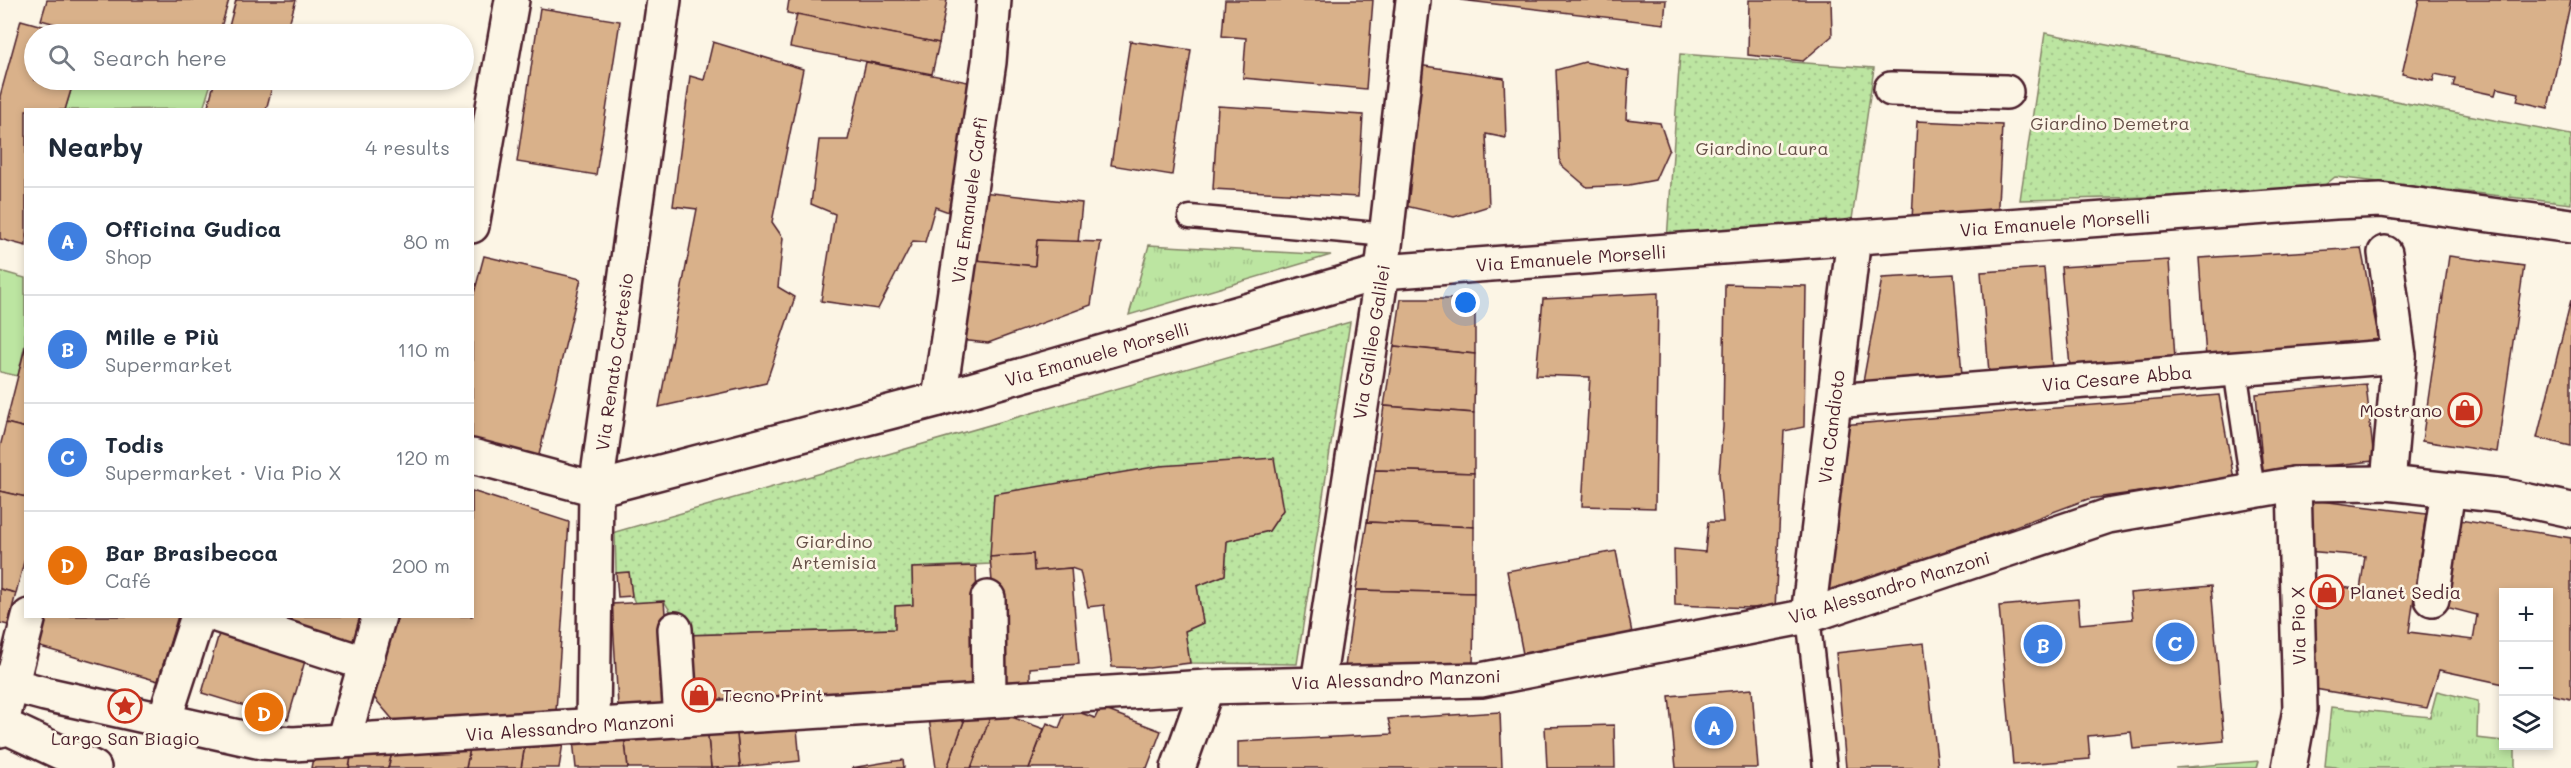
<!DOCTYPE html>
<meta charset="utf-8">
<style>
:root{--surface:#fff;--page:#f2f2f3;--text:#1f2937;--muted:#747a83;--line:#e0e1e3;--accent:#c8321e}
body{margin:0;font-family:Mali,sans-serif;background:var(--page);color:var(--text)}
.controls{position:absolute;right:18px;bottom:18px;display:grid;overflow:hidden;border-radius:0px;box-shadow:0 3px 9px #0003}
.controls button{width:54px;height:54px;display:grid;place-items:center;padding:0;border:0;border-bottom:2px solid var(--line);background:var(--surface);color:var(--text);font:30px sans-serif}
.you{position:absolute;left:1466px;top:303px;width:21px;height:21px;margin:-15px;border:4px solid #fff;border-radius:50%;background:#1a73e8;box-shadow:0 0 0 9px #1a73e833}
.badge{display:grid;place-items:center;width:39px;height:39px;border-radius:50%;background:var(--accent);color:#fff;font-size:20px;font-weight:700}
.pin{position:absolute;translate:-50% -50%;border:3px solid #fff;box-shadow:0 2px 6px #0006}
.list{margin:0;padding:0;list-style:none}
h2{display:flex;justify-content:space-between;align-items:center;height:78px;margin:0;padding:0 24px;font-size:26px}
h2 small{font-size:20px;font-weight:400;color:var(--muted)}
.list li{display:grid;grid-template-columns:39px 1fr auto;gap:18px;align-items:center;box-sizing:border-box;height:108px;padding:0 24px;border-top:2px solid var(--line)}
.list b{display:block;font-size:22px;white-space:nowrap}
.list p{margin:0;font-size:20px;white-space:nowrap;color:var(--muted)}
.list em{font-size:20px;font-style:normal;color:var(--muted)}
.icon{flex:none;width:33px;height:33px;fill:none;stroke:currentColor;stroke-width:2;stroke-linecap:round;stroke-linejoin:round}
.map{position:relative;flex:none;width:2571px;height:768px;overflow:hidden}
.search{position:absolute;background:var(--surface);box-shadow:0 3px 9px #0003;left:24px;top:24px;width:450px;height:66px;display:flex;align-items:center;gap:15px;box-sizing:border-box;padding:0 21px;border-radius:33px;color:var(--muted);font-size:22px}
.panel{position:absolute;background:var(--surface);box-shadow:0 3px 9px #0003;left:24px;top:108px;width:450px;height:510px;border-radius:0px}
.map>svg:first-child{display:block}
</style>
<div class="map">
<svg width="2571" height="768" viewBox="0 0 2571 768">
<defs>
<pattern id="grass-tufts" width="24" height="20" patternUnits="userSpaceOnUse" patternTransform="scale(1.5)"><rect width="24" height="20" fill="#bce5a1"/><path d="M3 7l-1-3M5 7V3M7 7l1-3M15 17l-1-3M17 17v-4M19 17l1-3" fill="none" stroke="#a3c48b"/></pattern>
<pattern id="park-dots" width="8" height="8" patternUnits="userSpaceOnUse" patternTransform="scale(1.5)"><rect width="8" height="8" fill="#bce5a1"/><path d="M2 2h.1M6 6h.1" fill="none" stroke="#a3c48b" stroke-width="1.8" stroke-linecap="round"/></pattern>
</defs>
<rect width="100%" height="100%" fill="#fcf5e5"/>
<filter id="ink" filterUnits="userSpaceOnUse"><feTurbulence type="fractalNoise" baseFrequency=".0167" numOctaves="2"/><feDisplacementMap in="SourceGraphic" scale="12" xChannelSelector="R" yChannelSelector="G"/><feConvolveMatrix kernelMatrix="1 2 1 2 8 2 1 2 1" color-interpolation-filters="sRGB"/></filter>
<g filter="url(#ink)">
<g fill="url(#grass-tufts)" stroke="#838266" stroke-width="1.5">
<path d="M1149,245L1331,255L1129,315Z"/>
<path d="M2437,691L2478,701L2477,738L2503,741L2504,746H2515V768H2343L2325,766L2331,707L2430,717Z"/>
<path d="M2259,761L2257,768H2175Z"/>
</g>
<g fill="url(#park-dots)" stroke="#838266" stroke-width="1.5">
<path d="M2045,33L2571,135V204L2335,177L2315,193L2020,200Z"/>
<path d="M1680,54L1874,68L1850,233L1667,240Z"/>
<path d="M1350,322L1297,664L1190,663L1185,631L1203,623L1197,586L1225,575L1227,541L1269,531L1283,510L990,557V564L912,568L913,605L895,606V629L685,635L664,601L635,603L632,596L629,572L616,573L615,532Z"/>
</g>
<g fill="#bce5a1" stroke="#838266" stroke-width="1.5">
<path d="M74,80H212L203,109L65,110Z"/>
<path d="M0,271L25,278V344L18,376L0,372Z"/>
</g>
<g fill="#d9b18a" stroke="#4a1f2b" stroke-width="1.5">
<path d="M47,0H229L219,34H92L41,20Z"/>
<path d="M236,0H296L286,34H227Z"/>
<path d="M789,0H947L939,43L787,13Z"/>
<path d="M1225,0H1373L1366,89L1243,78L1246,38L1222,36Z"/>
<path d="M1460,0H1666L1664,24Z"/>
<path d="M1749,0H1831L1832,36L1803,61L1748,55Z"/>
<path d="M2419,0H2571L2548,108L2517,101L2519,93L2497,88L2495,95L2453,86L2455,78L2435,74L2433,81L2402,74Z"/>
<path d="M540,8L620,21L596,175L517,162Z"/>
<path d="M797,14L939,43L932,74L790,47Z"/>
<path d="M21,20L71,34H34V80H74L65,110H26V246L0,239V96Z"/>
<path d="M1130,41L1191,50L1172,175L1111,165Z"/>
<path d="M713,42L803,69L772,222L783,238L778,287L795,297L766,383L659,407L697,209L673,206L690,76L704,80Z"/>
<path d="M866,62L968,82L954,214L935,207L925,242L913,241L878,309L821,301L835,214L811,204L819,140H848Z"/>
<path d="M1585,62L1629,71L1626,119L1660,123L1669,149L1655,180L1629,185L1587,187L1560,164L1556,70Z"/>
<path d="M1418,65L1504,78L1506,138L1486,134L1489,206L1454,217L1401,205Z"/>
<path d="M215,80H274L266,110H207Z"/>
<path d="M1218,106L1363,115L1358,197L1213,189Z"/>
<path d="M1917,121L2002,125L1997,224L1912,220Z"/>
<path d="M982,192L1082,203L1078,243L1037,240L1035,266L975,260Z"/>
<path d="M1037,240L1101,242L1091,305L988,343L960,340L975,260L1035,266Z"/>
<path d="M2361,248L2380,345L2206,358L2199,258Z"/>
<path d="M484,256L581,279L538,459L472,444V301Z"/>
<path d="M2449,256L2524,266L2497,452L2422,441Z"/>
<path d="M2169,260L2175,360L2070,367L2061,267Z"/>
<path d="M2044,268L2052,369L1989,373L1981,272Z"/>
<path d="M1954,274L1962,375L1863,382L1882,278Z"/>
<path d="M1725,284L1806,286L1804,427L1784,431L1775,609L1675,605L1674,549L1705,552L1708,522H1723L1719,474L1723,427Z"/>
<path d="M1658,293L1655,508L1582,506L1590,377L1536,375L1543,299Z"/>
<path d="M1401,299H1475V354L1394,346Z"/>
<path d="M2571,300V446L2537,438Z"/>
<path d="M26,344V428L6,423Z"/>
<path d="M1394,346L1475,354L1474,413L1384,406Z"/>
<path d="M2366,384L2374,461L2263,472L2256,394Z"/>
<path d="M2219,395L2234,479L2088,499L1828,596L1841,425Z"/>
<path d="M1384,406L1474,413V473L1375,470Z"/>
<path d="M6,423L26,428V497L0,491V447Z"/>
<path d="M1274,458L1283,510L1269,531L1227,541L1225,575L1197,586L1203,623L1185,631L1190,663L1149,668L1112,667L1104,605L1088,607L1080,571L1071,568L1034,571L1033,554L990,557L994,494L1160,466Z"/>
<path d="M1375,470L1474,473V527L1367,522Z"/>
<path d="M0,491L26,497V554L16,593L0,589Z"/>
<path d="M472,491L569,522L556,711L394,721L371,694L398,616H472Z"/>
<path d="M2304,499L2426,514L2409,632L2473,640L2477,615L2442,606L2460,520L2571,538V699L2548,694V592H2504V684L2439,670L2427,708L2309,688L2308,581L2360,590L2365,556L2306,551Z"/>
<path d="M1367,522L1474,527V593L1356,590Z"/>
<path d="M1616,551L1632,633L1523,654L1507,571Z"/>
<path d="M1033,554L1034,571L1071,568L1079,664L1030,668V680L1000,682L990,557Z"/>
<path d="M976,566L979,689L687,702L685,635L895,629V606L913,605L912,568Z"/>
<path d="M629,572L632,596L618,597L616,573Z"/>
<path d="M2211,586L2224,741L2133,749L2131,732L2088,736L2090,759L2013,765L1999,606L2078,599L2080,624L2133,619L2130,593Z"/>
<path d="M0,589L16,593L8,625L0,623Z"/>
<path d="M1356,590L1474,593L1473,666L1344,674Z"/>
<path d="M664,601L672,703L618,706L612,604Z"/>
<path d="M39,616H178L158,681L30,644Z"/>
<path d="M267,616H361L353,643Z"/>
<path d="M220,630L307,654L288,719L202,693Z"/>
<path d="M1924,643L1938,768H1846L1836,653Z"/>
<path d="M1752,689L1758,768H1676L1669,696Z"/>
<path d="M1067,708L1095,718L1100,708L1161,731L1147,768H1029L1047,723L1059,728Z"/>
<path d="M993,710L1044,729L1029,768H971Z"/>
<path d="M993,710L971,768H947L967,713Z"/>
<path d="M1500,712L1502,768H1238V742L1392,734L1388,719Z"/>
<path d="M967,713L947,768H936L929,718Z"/>
<path d="M796,718L800,761L740,767L736,724Z"/>
<path d="M736,724L740,767L711,768L707,727Z"/>
<path d="M1614,725L1615,768H1547L1545,727Z"/>
<path d="M707,727L711,768H628L624,735Z"/>
<path d="M624,735L628,768H576L573,740Z"/>
<path d="M564,737L559,768H521L526,739Z"/>
<path d="M526,739L521,768H466L471,743Z"/>
<path d="M471,743L466,768H388L393,749Z"/>
<path d="M393,749L388,768H349L352,751Z"/>
<path d="M352,751L349,768H311L313,758Z"/>
<path d="M903,760L904,768H851L887,762Z"/>
</g>
<g fill="none" stroke-linecap="round" stroke-linejoin="round">
<defs>
<g id="lane">
<path d="M1190,217L1387,235"/>
<path d="M2235,369L2253,490"/>
<path d="M1808,616L1825,768"/>
</g>
<g id="street">
<path d="M1891,89L2006,92"/>
<path d="M472,226L512,0"/>
<path d="M2385,253L2399,356L2388,483"/>
<path d="M939,399L989,62L994,0"/>
<path d="M1835,401L2399,356"/>
<path d="M472,456L596,489L939,399L1382,272L2335,202L2381,200L2571,226"/>
<path d="M988,598L989,700"/>
<path d="M2432,599L2448,490"/>
<path d="M219,616L364,663"/>
<path d="M1808,616L1854,237"/>
<path d="M675,629L681,720"/>
<path d="M1318,683L1382,272L1413,0"/>
<path d="M164,721L198,616"/>
<path d="M593,725L596,489L664,0"/>
<path d="M0,730L29,616"/>
<path d="M343,741L379,616"/>
<path d="M1178,768L1207,687"/>
<path d="M2289,768L2300,709L2294,484"/>
</g>
<g id="secondary">
<path d="M0,682L45,694L261,742L293,744L1207,687L1481,680L1808,616L2108,516L2294,484L2388,483L2505,496L2571,510"/>
<path d="M0,724L94,768"/>
</g>
</defs>
<use href="#lane" stroke="#4a1f2b" stroke-width="27"/>
<use href="#street" stroke="#4a1f2b" stroke-width="38"/>
<use href="#secondary" stroke="#4a1f2b" stroke-width="38"/>
<use href="#lane" stroke="#fcf5e5" stroke-width="22"/>
<use href="#street" stroke="#fcf5e5" stroke-width="33"/>
<use href="#secondary" stroke="#fcf5e5" stroke-width="33"/>
</g>
</g>
<defs>
<symbol id="shop-ring" viewBox="-11 -11 22 22"><circle r="9.5" fill="#fcf5e5" stroke="#c8321e" stroke-width="1.5"/><path d="M-5-2.5h2.3a2.7 3.5 0 0 1 5.4 0H5L5.5 6h-11ZM-1.5-2.5h3a1.5 2.3 0 0 0-3 0Z" fill="#c8321e"/></symbol>
<symbol id="sight-ring" viewBox="-11 -11 22 22"><circle r="9.5" fill="#fcf5e5" stroke="#c8321e" stroke-width="1.5"/><path d="M0-6L1.8-2.2L6-1.7L2.9 1.2L3.7 5.4L0 3.3L-3.7 5.4L-2.9 1.2L-6-1.7L-1.8-2.2Z" fill="#c8321e"/></symbol>
</defs>
<g fill-rule="evenodd">
<use href="#shop-ring" x="2446" y="391" width="38" height="38"/>
<use href="#shop-ring" x="2308" y="573" width="38" height="38"/>
<use href="#shop-ring" x="680" y="676" width="38" height="38"/>
<use href="#sight-ring" x="106" y="687" width="38" height="38"/>
</g>
<g text-anchor="middle" dominant-baseline="central" stroke-width="5" stroke-linejoin="round" paint-order="stroke">
<g font-size="18" fill="#665048" stroke="#fcf5e5">
<text x="2110" y="123">Giardino Demetra</text>
<text x="1762" y="148">Giardino Laura</text>
<text x="834" y="541">Giardino<tspan x="834" dy="21">Artemisia</tspan></text>
</g>
<g font-size="18" fill="#4a1f2b" stroke="#fcf5e5">
<text transform="translate(969 200) rotate(-82)">Via Emanuele Carfì</text>
<text transform="translate(2055 223) rotate(-4)">Via Emanuele Morselli</text>
<text transform="translate(1571 258) rotate(-4)">Via Emanuele Morselli</text>
<text transform="translate(1371 342) rotate(-81)">Via Galileo Galilei</text>
<text transform="translate(1097 354) rotate(-16)">Via Emanuele Morselli</text>
<text transform="translate(614 362) rotate(-82)">Via Renato Cartesio</text>
<text transform="translate(2117 378) rotate(-5)">Via Cesare Abba</text>
<text transform="translate(1831 427) rotate(-83)">Via Candioto</text>
<text transform="translate(1889 587) rotate(-17)">Via Alessandro Manzoni</text>
<text transform="translate(2298 626) rotate(-91)">Via Pio X</text>
<text transform="translate(1396 679) rotate(-2)">Via Alessandro Manzoni</text>
<text transform="translate(570 727) rotate(-4)">Via Alessandro Manzoni</text>
</g>
<g font-size="18" fill="#4a1f2b" stroke="#fcf5e5" text-anchor="start">
<text x="2442" y="410" text-anchor="end">Mostrano</text>
<text x="2350" y="592">Planet Sedia</text>
<text x="722" y="695">Tecno Print</text>
<text x="125" y="738" text-anchor="middle">Largo San Biagio</text>
</g>
</g>
</svg>
<div class="controls">
<button>+</button>
<button>−</button>
<button><svg class="icon" aria-label="layers" viewBox="0 0 24 24"><path d="M12 4l9 5-9 5-9-5zM3 14l9 5 9-5"/></svg></button>
</div>
<div class="you"></div>
<div class="pin badge" style="left:1714px;top:726px;background:#3f7fe0">A</div>
<div class="pin badge" style="left:2043px;top:644px;background:#3f7fe0">B</div>
<div class="pin badge" style="left:2175px;top:642px;background:#3f7fe0">C</div>
<div class="pin badge" style="left:264px;top:712px;background:#e8710a">D</div>
<div class="search"><svg class="icon" aria-label="search" viewBox="0 0 24 24"><circle cx="10" cy="10" r="6"/><path d="M15 15l6 6"/></svg>Search here</div>
<section class="panel">
<h2>Nearby<small>4 results</small></h2>
<ul class="list">
<li><span class="badge" style="background:#3f7fe0">A</span><div><b>Officina Gudica</b><p>Shop</p></div><em>80 m</em></li>
<li><span class="badge" style="background:#3f7fe0">B</span><div><b>Mille e Più</b><p>Supermarket</p></div><em>110 m</em></li>
<li><span class="badge" style="background:#3f7fe0">C</span><div><b>Todis</b><p>Supermarket · Via Pio X</p></div><em>120 m</em></li>
<li><span class="badge" style="background:#e8710a">D</span><div><b>Bar Brasibecca</b><p>Café</p></div><em>200 m</em></li>
</ul>
</section>
</div>
